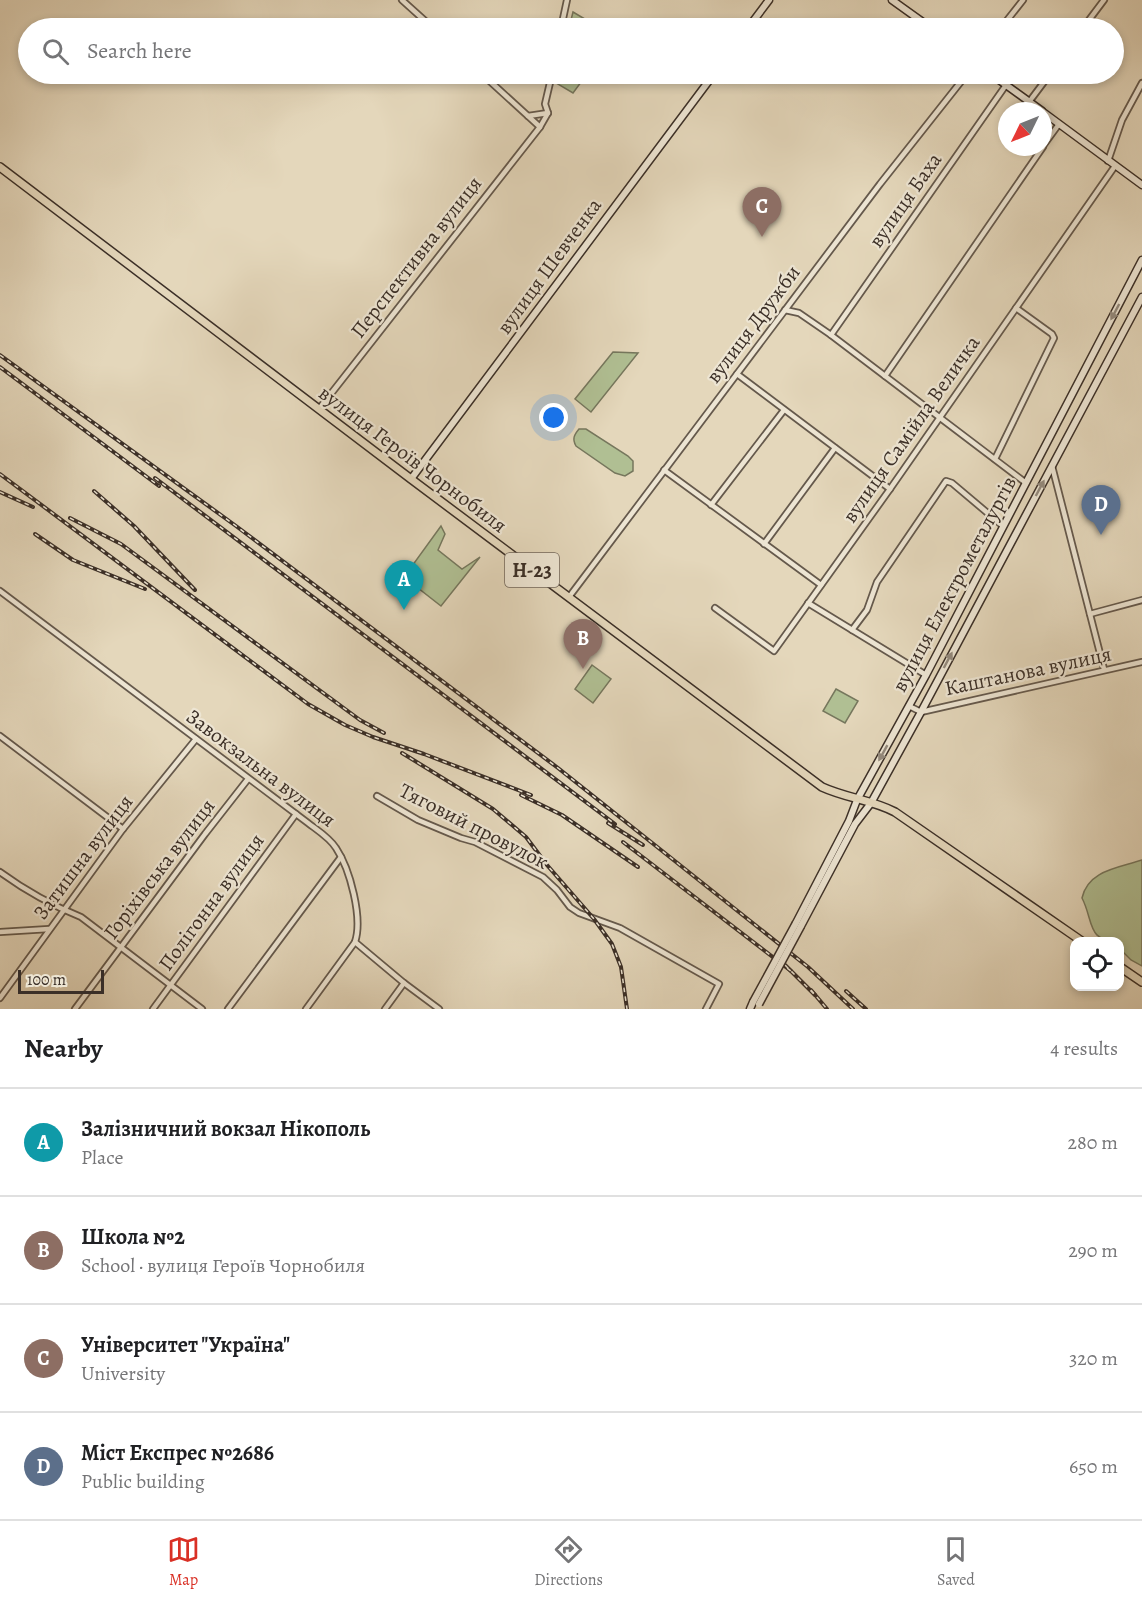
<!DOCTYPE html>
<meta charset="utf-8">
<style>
:root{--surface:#fff;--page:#f6f6f6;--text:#202124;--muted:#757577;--line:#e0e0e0;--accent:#d93025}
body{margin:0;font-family:Alegreya,serif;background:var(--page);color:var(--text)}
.controls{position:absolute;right:18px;bottom:18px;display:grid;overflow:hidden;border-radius:12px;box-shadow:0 3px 9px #0003}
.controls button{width:54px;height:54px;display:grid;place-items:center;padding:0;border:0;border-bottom:2px solid var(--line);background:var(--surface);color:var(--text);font:30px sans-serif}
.compass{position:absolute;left:998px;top:102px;width:54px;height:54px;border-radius:50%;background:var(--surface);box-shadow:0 3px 9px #0003;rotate:227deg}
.scale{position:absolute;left:18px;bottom:15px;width:86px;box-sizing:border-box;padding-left:6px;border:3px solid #3b2f27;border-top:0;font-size:16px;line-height:21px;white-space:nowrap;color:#3b2f27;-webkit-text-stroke:4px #ede5d3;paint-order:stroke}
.you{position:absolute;left:554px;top:418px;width:21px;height:21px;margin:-15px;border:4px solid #fff;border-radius:50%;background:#1a73e8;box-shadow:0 0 0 9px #1a73e833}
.badge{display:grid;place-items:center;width:39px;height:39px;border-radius:50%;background:var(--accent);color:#fff;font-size:20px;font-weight:700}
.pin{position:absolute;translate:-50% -50px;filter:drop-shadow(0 2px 3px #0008)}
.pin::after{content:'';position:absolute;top:32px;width:21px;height:18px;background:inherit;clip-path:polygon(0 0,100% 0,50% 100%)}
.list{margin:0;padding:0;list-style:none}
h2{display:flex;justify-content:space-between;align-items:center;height:78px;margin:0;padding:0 24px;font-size:26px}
h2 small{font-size:20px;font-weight:400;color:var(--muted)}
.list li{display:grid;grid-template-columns:39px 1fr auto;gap:18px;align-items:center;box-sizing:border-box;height:108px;padding:0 24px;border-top:2px solid var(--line)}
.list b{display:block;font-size:22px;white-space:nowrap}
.list p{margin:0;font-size:20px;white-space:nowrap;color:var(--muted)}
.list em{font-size:20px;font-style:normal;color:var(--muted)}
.icon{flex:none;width:33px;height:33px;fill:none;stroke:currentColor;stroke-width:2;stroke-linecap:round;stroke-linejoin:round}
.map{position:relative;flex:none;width:1142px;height:1009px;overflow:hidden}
.search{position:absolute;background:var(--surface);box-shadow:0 3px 9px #0003;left:18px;right:18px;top:18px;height:66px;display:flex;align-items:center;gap:15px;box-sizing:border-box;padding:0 21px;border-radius:33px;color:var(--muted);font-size:22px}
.sheet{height:510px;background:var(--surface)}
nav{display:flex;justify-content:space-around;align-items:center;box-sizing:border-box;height:84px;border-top:2px solid var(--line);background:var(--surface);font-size:16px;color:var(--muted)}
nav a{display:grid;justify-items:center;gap:3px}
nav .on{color:var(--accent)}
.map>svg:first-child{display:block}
</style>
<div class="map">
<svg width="1142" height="1009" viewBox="0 0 1142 1009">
<rect width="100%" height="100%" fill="#e4d7bb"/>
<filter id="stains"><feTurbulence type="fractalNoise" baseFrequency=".00333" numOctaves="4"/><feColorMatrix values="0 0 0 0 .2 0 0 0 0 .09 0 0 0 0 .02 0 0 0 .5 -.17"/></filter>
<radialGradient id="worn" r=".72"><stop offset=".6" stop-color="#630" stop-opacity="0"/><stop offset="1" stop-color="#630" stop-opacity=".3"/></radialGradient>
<g fill="#b0bf93" stroke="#76775d" stroke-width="1.5">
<path d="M573,12L600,28H569Z"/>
<path d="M558,74H587L573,93L556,83Z"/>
<path d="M613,352L638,353L591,412L575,399Z"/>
<path d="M579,429H586L628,456L633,461V471L625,476L615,473L576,446C572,439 574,435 579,429Z"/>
<path d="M441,526L445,534L438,550L462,569L480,557L441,606L404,577Z"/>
<path d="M592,665L611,679L593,703L575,689Z"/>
<path d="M836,689L858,701L845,723L823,711Z"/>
<path d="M1142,860V966L1131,960L1120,949V942C1086,942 1094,921 1082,898C1088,870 1119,868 1142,860Z"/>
</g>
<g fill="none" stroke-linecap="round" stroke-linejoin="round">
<defs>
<g id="street">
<path d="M402,0L433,28"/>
<path d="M561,28L567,0"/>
<path d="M1001,28L1023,0"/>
<path d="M1083,28L1104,0"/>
<path d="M482,74L540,127"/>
<path d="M1029,102L1050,74"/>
<path d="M528,116L548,113"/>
<path d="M1043,146L1059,124"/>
<path d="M1108,161L1122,120L1142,83"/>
<path d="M785,310L799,313L831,335L1026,483"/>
<path d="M831,335L1006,85"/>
<path d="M737,374L890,489"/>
<path d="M885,376L1043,147"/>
<path d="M319,409L540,127L548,113L545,104L552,74"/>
<path d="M995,459L1054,338L1052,334L1016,308"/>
<path d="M1052,466L1104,669"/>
<path d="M664,470L821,585"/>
<path d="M711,505L784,410"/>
<path d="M764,544L835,448"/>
<path d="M0,591L308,823C317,830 330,838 336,848C350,869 363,918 355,942L404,983L439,1009"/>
<path d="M569,597L880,184L967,74"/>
<path d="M808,603L926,675"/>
<path d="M715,608L774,651L890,489L1115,166"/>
<path d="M1090,614L1142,600"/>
<path d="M852,630L867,610L877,582L946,481L952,483L1003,526"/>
<path d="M909,706L921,712L1142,662"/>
<path d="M0,736L123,829"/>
<path d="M377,796L418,820L461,838L475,842L543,877L557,890L570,907L579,913L620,928L719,984L706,1009"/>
<path d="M0,872C26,891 51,905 81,917L202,1009"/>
<path d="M0,932L49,929"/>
<path d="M0,998L123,829L196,739"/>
<path d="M75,1009L205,834L248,779"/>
<path d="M153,1009L296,814"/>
<path d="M228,1009L341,857"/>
<path d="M306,1009L355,942"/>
<path d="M385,1009L404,983"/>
</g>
<g id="secondary">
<path d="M892,0L931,28"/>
<path d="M748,28L769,0"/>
<path d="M991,74L1042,111"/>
<path d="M1043,112L1142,185"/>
<path d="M411,479L714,74"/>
<path d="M796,923L849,821L857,800L926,675L1142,260"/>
<path d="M801,926L855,824L871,803L921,712L1142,297"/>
<path d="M750,1009L753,1002"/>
</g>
<g id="primary">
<path d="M0,167L411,479L822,787C846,798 872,800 895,812L1083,942"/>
<path d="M1120,967L1142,982"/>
</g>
</defs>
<use href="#street" stroke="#65594c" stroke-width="8"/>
<use href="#secondary" stroke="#3b2f27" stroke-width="9"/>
<use href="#primary" stroke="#3b2f27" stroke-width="10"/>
<use href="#street" stroke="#ede5d3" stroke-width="4.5"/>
<use href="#secondary" stroke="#ede5d3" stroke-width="6"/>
<use href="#primary" stroke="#e4d7bb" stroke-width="7"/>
<defs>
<g id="rail">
<path d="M0,355L236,526L558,768L808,967L853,1009"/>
<path d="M0,367L159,486"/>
<path d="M0,474L308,704L345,725L373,737L424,754L531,795"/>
<path d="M155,478L615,824"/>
<path d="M94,491L134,526L195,590"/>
<path d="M0,492L33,507"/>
<path d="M70,518L121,544L360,720L384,733"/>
<path d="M35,534L73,560L145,589"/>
<path d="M402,753L493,809L526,837L547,865L594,919L612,944L621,967L627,1009"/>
<path d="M521,795L562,815L638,867"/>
<path d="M608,823L643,845"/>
<path d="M623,842L791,971"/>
<path d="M785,965L815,995"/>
<path d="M811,990L827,1009"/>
<path d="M846,991L866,1009"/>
</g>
</defs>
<use href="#rail" stroke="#3b2f27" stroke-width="4"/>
<use href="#rail" stroke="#ede5d3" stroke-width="1.5" stroke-dasharray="4.5" stroke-linecap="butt"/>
<defs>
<g id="secondary-bridge">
<path d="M753,1002L796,923"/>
<path d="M759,1004L801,926"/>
</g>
</defs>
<use href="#secondary-bridge" stroke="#3b2f27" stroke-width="9" stroke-linecap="butt"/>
<use href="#secondary-bridge" stroke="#ede5d3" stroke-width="6"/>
</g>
<defs><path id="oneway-solid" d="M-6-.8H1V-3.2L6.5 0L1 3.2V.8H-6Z" transform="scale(1.5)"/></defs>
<g fill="#948a7d">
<use href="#oneway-solid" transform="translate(1115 312) rotate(118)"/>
<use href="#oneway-solid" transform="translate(1040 488) rotate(-62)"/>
<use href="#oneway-solid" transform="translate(948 660) rotate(-62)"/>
<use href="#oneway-solid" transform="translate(883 753) rotate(119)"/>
</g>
<g text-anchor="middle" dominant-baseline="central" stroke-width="4.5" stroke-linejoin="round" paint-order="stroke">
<rect fill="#ede5d3" stroke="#70665b" stroke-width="1.5" x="505" y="553" width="54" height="34" rx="4.5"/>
<g font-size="20" font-weight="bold" fill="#3b2f27">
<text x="532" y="570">Н-23</text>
</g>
<g font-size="21" fill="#3b2f27" stroke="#ede5d3">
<text transform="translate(905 200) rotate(-55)">вулиця Баха</text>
<text transform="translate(416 257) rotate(-52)">Перспективна вулиця</text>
<text transform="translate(549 266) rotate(-54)">вулиця Шевченка</text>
<text transform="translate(753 324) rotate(-53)">вулиця Дружби</text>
<text transform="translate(911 429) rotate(-55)">вулиця Самійла Величка</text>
<text transform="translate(413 459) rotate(37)">вулиця Героїв Чорнобиля</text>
<text transform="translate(954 584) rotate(-62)">вулиця Електрометалургів</text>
<text transform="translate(1028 671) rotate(-12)">Каштанова вулиця</text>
<text transform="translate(261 768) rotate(37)">Завокзальна вулиця</text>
<text transform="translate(474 826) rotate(27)">Тяговий провулок</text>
<text transform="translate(83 857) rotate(-53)">Затишна вулиця</text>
<text transform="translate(159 869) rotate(-53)">Горіхівська вулиця</text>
<text transform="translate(211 902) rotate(-54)">Полігонна вулиця</text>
</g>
</g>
<rect width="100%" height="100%" filter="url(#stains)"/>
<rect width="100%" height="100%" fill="url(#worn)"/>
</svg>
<div class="controls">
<button><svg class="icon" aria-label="locate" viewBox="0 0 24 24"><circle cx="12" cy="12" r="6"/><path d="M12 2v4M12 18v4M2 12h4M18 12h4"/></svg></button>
</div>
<svg class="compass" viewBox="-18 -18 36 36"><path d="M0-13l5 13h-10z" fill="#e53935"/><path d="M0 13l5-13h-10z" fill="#757577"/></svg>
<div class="scale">100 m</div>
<div class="you"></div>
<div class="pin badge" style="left:404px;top:610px;background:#0f9aa8">A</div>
<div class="pin badge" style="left:583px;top:669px;background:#8d6e63">B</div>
<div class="pin badge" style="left:762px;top:237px;background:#8d6e63">C</div>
<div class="pin badge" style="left:1101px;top:535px;background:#5c6f8a">D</div>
<div class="search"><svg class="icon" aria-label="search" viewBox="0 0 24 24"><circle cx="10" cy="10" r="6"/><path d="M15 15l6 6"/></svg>Search here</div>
</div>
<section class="sheet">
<h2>Nearby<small>4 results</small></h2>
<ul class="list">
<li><span class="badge" style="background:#0f9aa8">A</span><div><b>Залізничний вокзал Нікополь</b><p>Place</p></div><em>280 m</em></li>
<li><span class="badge" style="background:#8d6e63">B</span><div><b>Школа №2</b><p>School · вулиця Героїв Чорнобиля</p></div><em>290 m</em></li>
<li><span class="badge" style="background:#8d6e63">C</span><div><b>Університет &quot;Україна&quot;</b><p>University</p></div><em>320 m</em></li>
<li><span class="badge" style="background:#5c6f8a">D</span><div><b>Міст Експрес №2686</b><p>Public building</p></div><em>650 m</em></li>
</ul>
</section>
<nav>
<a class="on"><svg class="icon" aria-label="map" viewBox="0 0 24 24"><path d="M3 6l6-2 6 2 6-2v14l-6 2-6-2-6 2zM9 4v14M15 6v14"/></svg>Map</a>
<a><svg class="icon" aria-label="directions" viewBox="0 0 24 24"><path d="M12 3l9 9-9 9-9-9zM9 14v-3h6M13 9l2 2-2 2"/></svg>Directions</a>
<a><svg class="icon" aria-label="saved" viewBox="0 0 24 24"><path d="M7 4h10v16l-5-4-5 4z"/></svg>Saved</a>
</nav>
